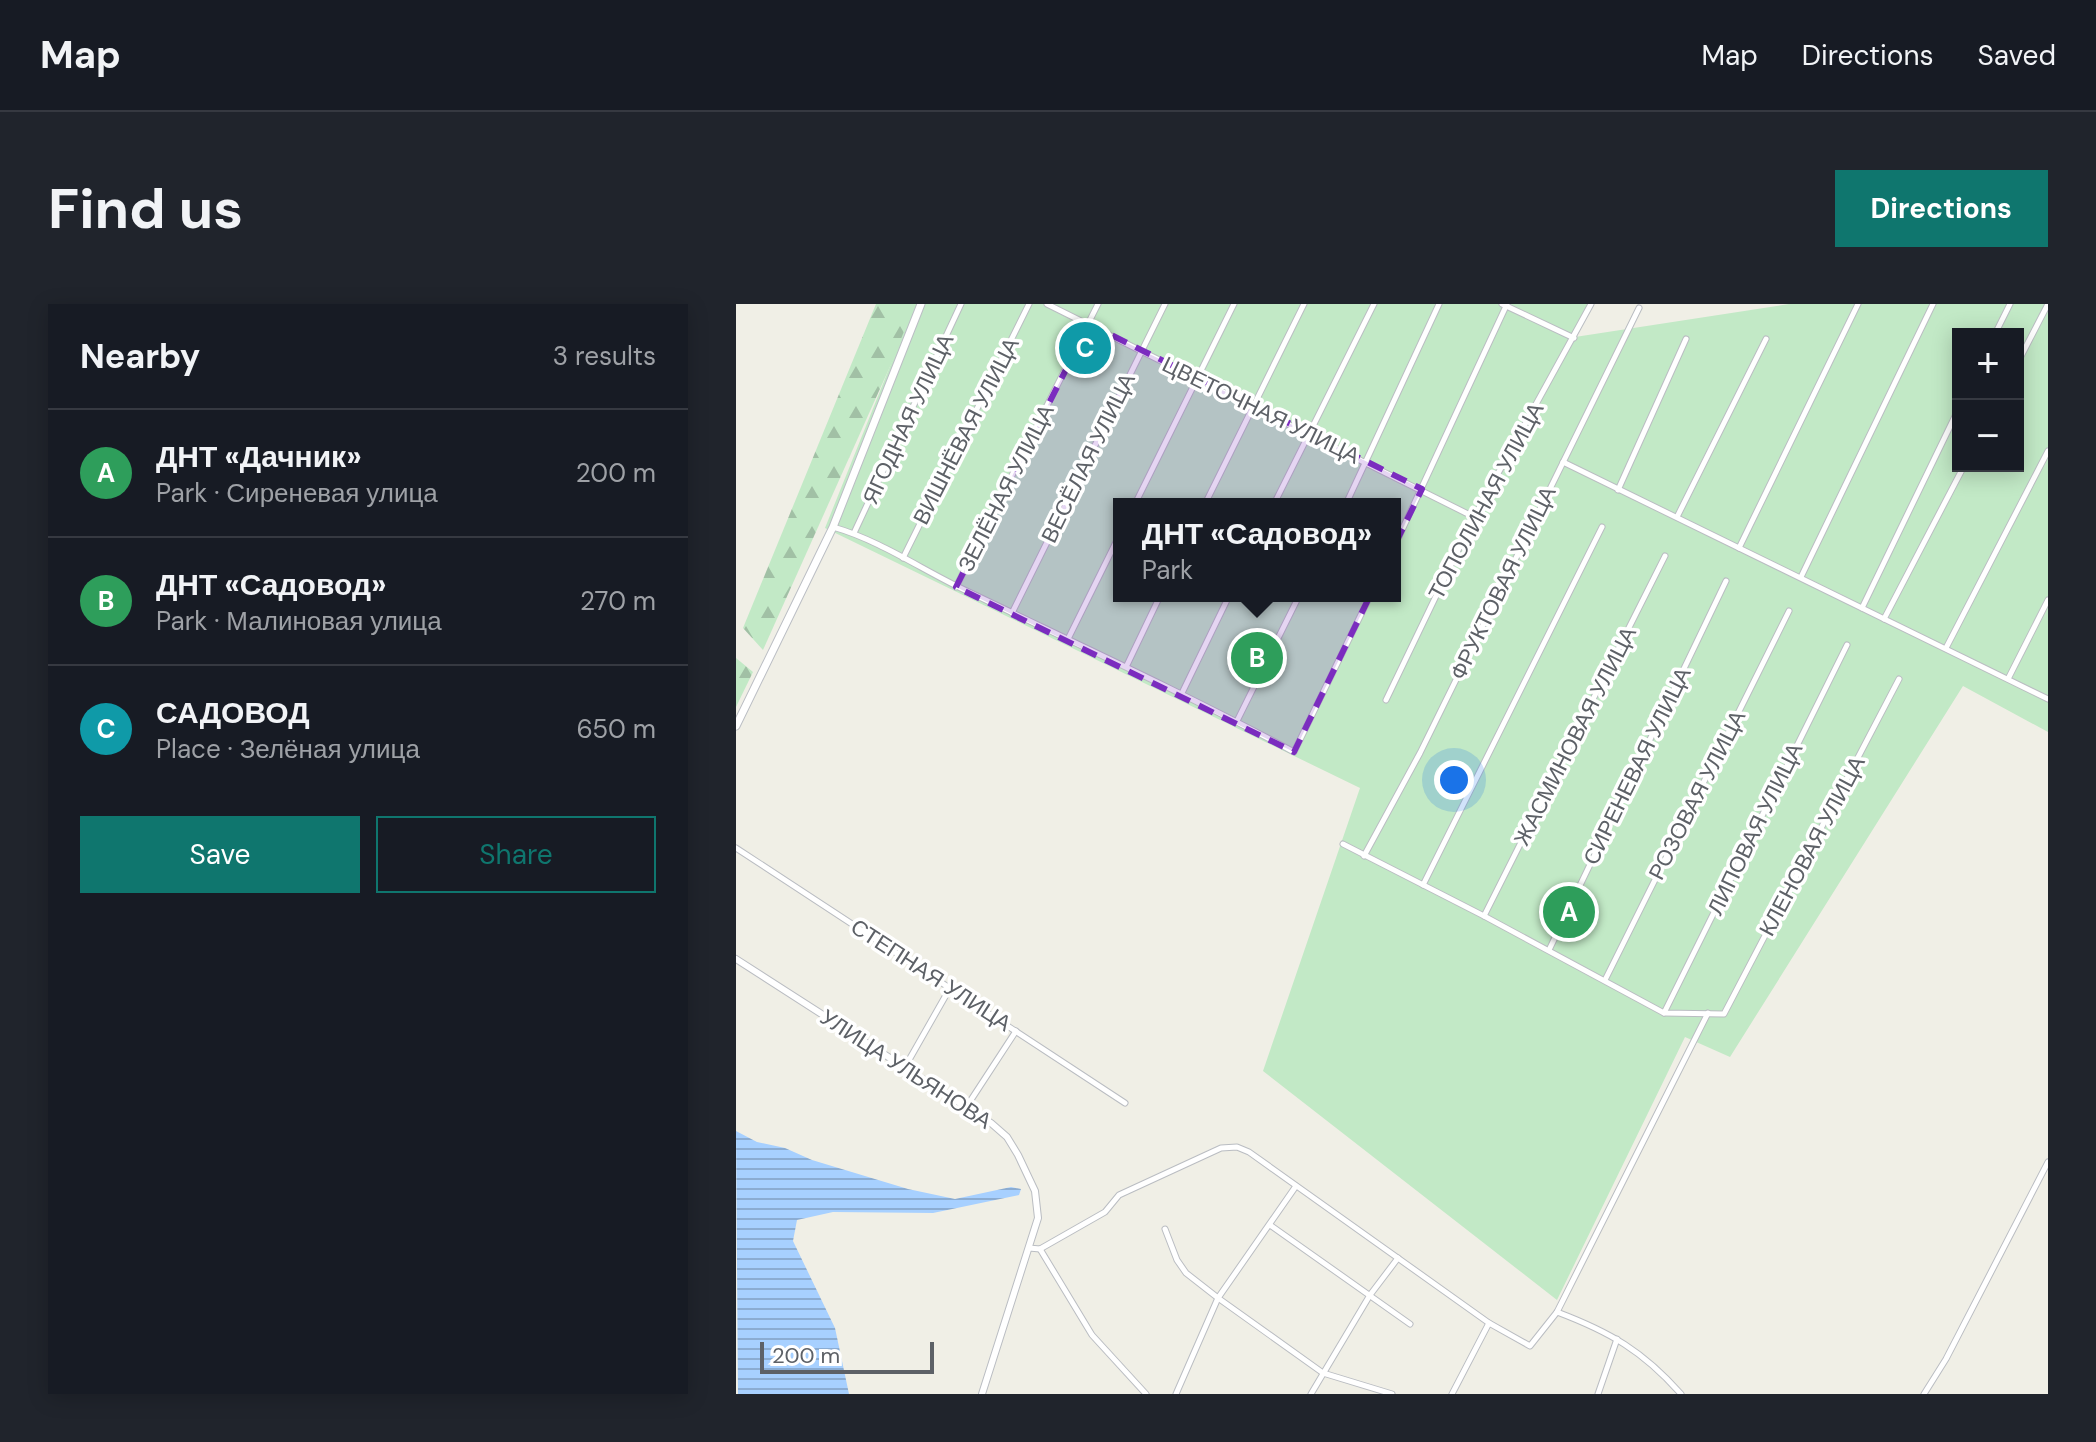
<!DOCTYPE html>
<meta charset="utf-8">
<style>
:root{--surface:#171b24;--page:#20242c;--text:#f1f3f6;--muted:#9ea1a6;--line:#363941;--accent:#0f766e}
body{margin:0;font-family:"DM Sans",sans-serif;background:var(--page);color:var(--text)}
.controls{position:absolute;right:24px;top:24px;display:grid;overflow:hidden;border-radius:0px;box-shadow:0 4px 20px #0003}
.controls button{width:72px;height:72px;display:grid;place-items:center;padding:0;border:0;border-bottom:2px solid var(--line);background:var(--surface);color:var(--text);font:40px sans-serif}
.scale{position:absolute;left:24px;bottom:20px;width:174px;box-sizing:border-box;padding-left:8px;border:4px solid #5d6167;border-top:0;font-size:22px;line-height:28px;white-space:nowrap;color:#5d6167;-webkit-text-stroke:6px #fff;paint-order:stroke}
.you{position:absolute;left:718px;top:476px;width:28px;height:28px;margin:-20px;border:6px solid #fff;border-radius:50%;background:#1a73e8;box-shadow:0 0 0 12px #1a73e833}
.badge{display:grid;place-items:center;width:52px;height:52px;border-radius:50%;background:var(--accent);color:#fff;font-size:26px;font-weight:700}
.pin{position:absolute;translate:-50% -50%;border:4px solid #fff;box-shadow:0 2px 8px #0006}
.popup{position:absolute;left:377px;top:194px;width:288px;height:104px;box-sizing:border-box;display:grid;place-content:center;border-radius:0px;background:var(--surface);filter:drop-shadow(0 2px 6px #0005);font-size:26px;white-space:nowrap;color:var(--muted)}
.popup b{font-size:30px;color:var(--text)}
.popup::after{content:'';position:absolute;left:50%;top:100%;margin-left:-16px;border:16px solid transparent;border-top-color:var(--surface)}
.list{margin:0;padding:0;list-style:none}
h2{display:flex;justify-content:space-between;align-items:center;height:104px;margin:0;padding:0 32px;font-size:34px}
h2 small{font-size:26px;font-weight:400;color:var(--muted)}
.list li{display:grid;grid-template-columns:52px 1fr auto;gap:24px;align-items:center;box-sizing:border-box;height:128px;padding:0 32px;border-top:2px solid var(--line)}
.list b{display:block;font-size:30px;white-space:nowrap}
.list p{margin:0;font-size:26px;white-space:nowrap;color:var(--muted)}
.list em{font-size:26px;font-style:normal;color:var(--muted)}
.actions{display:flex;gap:16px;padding:24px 32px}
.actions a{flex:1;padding:18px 0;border:2px solid var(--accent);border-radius:0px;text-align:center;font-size:28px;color:var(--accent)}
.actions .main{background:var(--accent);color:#fff}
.map{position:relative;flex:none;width:1312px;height:1090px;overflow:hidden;border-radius:0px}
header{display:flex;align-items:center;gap:48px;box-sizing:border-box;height:112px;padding:0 40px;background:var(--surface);border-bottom:2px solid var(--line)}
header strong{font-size:38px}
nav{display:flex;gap:44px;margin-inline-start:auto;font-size:28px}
.intro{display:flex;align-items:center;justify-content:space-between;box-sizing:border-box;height:192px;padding:0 48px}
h1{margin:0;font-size:56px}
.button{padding:20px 36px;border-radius:0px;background:var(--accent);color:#fff;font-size:28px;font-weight:700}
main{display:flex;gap:48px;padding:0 48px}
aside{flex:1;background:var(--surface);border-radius:0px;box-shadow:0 4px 20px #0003}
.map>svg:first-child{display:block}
</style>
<header>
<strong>Map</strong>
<nav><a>Map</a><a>Directions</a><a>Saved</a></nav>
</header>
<div class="intro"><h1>Find us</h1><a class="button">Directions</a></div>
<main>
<aside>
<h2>Nearby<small>3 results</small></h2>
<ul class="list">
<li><span class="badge" style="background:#2e9e5b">A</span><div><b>ДНТ «Дачник»</b><p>Park · Сиреневая улица</p></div><em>200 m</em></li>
<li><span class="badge" style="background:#2e9e5b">B</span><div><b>ДНТ «Садовод»</b><p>Park · Малиновая улица</p></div><em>270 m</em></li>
<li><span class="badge" style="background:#0f9aa8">C</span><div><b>САДОВОД</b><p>Place · Зелёная улица</p></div><em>650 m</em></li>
</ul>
<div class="actions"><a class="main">Save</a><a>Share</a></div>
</aside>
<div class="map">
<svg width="1312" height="1090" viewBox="0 0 1312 1090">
<defs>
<pattern id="forest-firs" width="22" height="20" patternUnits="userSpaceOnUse" patternTransform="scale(2)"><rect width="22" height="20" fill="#c2e9c6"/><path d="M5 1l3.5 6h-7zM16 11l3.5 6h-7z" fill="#a1c0a5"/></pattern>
<pattern id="water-rules" width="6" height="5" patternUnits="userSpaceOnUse" patternTransform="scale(2)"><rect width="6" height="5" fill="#a7d0ff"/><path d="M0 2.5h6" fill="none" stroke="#8bacd2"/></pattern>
</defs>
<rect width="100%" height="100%" fill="#f0efe6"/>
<g fill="url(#forest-firs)">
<path d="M140,0H182L27,346L7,324Z"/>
<path d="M0,354L17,368L0,403Z"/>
</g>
<path fill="#c2e9c6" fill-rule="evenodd" d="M179,0H856L839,33L1053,0H1312V428L1227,382L994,753L949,733L821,996L527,767L624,484L89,224ZM1222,30H1282V162H1222ZM383,200H659V292H383Z"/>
<path fill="url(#water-rules)" d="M0,827L21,838L49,844L76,856L172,885L219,895L275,883L285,885L283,891L197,909L97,908L61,916L57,937L99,1024L113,1090H2Z"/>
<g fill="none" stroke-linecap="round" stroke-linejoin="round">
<defs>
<g id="minor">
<path d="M311,0L738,213"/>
<path d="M766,0L838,34"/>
<path d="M1259,30L1274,0"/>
<path d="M1282,58L1312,0"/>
<path d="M827,158L1312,395"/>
<path d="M882,186L950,35"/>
<path d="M399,200L498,0"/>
<path d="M469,200L568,0"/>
<path d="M538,200L638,0"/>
<path d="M610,200L703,0"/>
<path d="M941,213L1030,35"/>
<path d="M97,223C146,237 189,268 235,289C343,341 452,391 558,448L634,292"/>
<path d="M118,229L225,0"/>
<path d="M659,241L771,0"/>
<path d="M1003,244L1122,0"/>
<path d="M167,254L293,0"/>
<path d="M1065,273L1197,0"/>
<path d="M220,283L362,0"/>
<path d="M1126,304L1222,106"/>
<path d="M276,309L429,0"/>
<path d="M1148,315L1228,162"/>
<path d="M332,335L383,232"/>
<path d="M1210,344L1312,147"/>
<path d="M391,361L424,292"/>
<path d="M1272,375L1312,296"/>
<path d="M446,389L493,292"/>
<path d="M650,396L738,213L855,0"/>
<path d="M501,417L563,292"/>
<path d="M607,540L748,612L928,709L988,710L1163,375"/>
<path d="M0,544L389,799"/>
<path d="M628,552L684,449L903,4"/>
<path d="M687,581L866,223"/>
<path d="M748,612L929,252"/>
<path d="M813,646L990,277"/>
<path d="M869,676L1053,307"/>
<path d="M928,709L1111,341"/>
<path d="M169,763L214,684"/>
<path d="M231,802L280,727"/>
<path d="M534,921L674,1020"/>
<path d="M429,925L441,956L450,969L482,994L587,1069L656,1090"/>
<path d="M293,944L304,945L369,908L383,891L485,844L501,843L513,848L753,1019L794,1042L821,1008L972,709"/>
<path d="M304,945L356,1031L410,1090"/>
<path d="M821,1008C874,1028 907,1047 945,1090"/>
<path d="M440,1090L482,994L560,882"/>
<path d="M575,1090L634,991L662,954"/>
<path d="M716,1090L753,1019"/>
<path d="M862,1090L881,1035"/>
<path d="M1188,1090L1210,1055L1312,858"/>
</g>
<path id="tertiary" d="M0,655L255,819L271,833L282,851L299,887L302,914L246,1090"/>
<path id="secondary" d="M0,422L97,223L185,0"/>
</defs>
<use href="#minor" stroke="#babdc2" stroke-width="7"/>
<use href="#tertiary" stroke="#babdc2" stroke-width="8"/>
<use href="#secondary" stroke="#bbbec4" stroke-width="9"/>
<use href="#minor" stroke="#fff" stroke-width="5"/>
<use href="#tertiary" stroke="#fff" stroke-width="6"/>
<use href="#secondary" stroke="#fff" stroke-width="7"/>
</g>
<path fill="#7b2cbf" fill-opacity="0.2" stroke="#7b2cbf" stroke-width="6" stroke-dasharray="16 10" stroke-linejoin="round" d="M353,20L686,185L558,448L220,283Z"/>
<g text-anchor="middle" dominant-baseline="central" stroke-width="7" stroke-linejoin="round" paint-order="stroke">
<g font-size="22" fill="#5d6167" stroke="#fff">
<text transform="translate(525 106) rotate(26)">ЦВЕТОЧНАЯ УЛИЦА</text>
<text transform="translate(172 115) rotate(-65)">ЯГОДНАЯ УЛИЦА</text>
<text transform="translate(230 127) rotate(-63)">ВИШНЁВАЯ УЛИЦА</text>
<text transform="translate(352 154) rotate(-64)">ВЕСЁЛАЯ УЛИЦА</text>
<text transform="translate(270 184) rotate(-63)">ЗЕЛЁНАЯ УЛИЦА</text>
<text transform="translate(750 197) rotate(-62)">ТОПОЛИНАЯ УЛИЦА</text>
<text transform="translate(767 279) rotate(-64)">ФРУКТОВАЯ УЛИЦА</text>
<text transform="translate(839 432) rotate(-63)">ЖАСМИНОВАЯ УЛИЦА</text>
<text transform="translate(901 462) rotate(-64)">СИРЕНЕВАЯ УЛИЦА</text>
<text transform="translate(961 491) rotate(-63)">РОЗОВАЯ УЛИЦА</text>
<text transform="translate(1019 525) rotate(-64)">ЛИПОВАЯ УЛИЦА</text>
<text transform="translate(1076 542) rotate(-62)">КЛЕНОВАЯ УЛИЦА</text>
<text transform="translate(195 671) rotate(33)">СТЕПНАЯ УЛИЦА</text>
<text transform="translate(170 765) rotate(33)">УЛИЦА УЛЬЯНОВА</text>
</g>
</g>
</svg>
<div class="controls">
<button>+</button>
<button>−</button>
</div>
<div class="scale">200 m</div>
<div class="you"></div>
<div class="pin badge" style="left:833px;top:608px;background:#2e9e5b">A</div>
<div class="pin badge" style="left:521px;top:354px;background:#2e9e5b">B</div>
<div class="popup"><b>ДНТ «Садовод»</b>Park</div>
<div class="pin badge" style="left:349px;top:44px;background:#0f9aa8">C</div>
</div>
</main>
